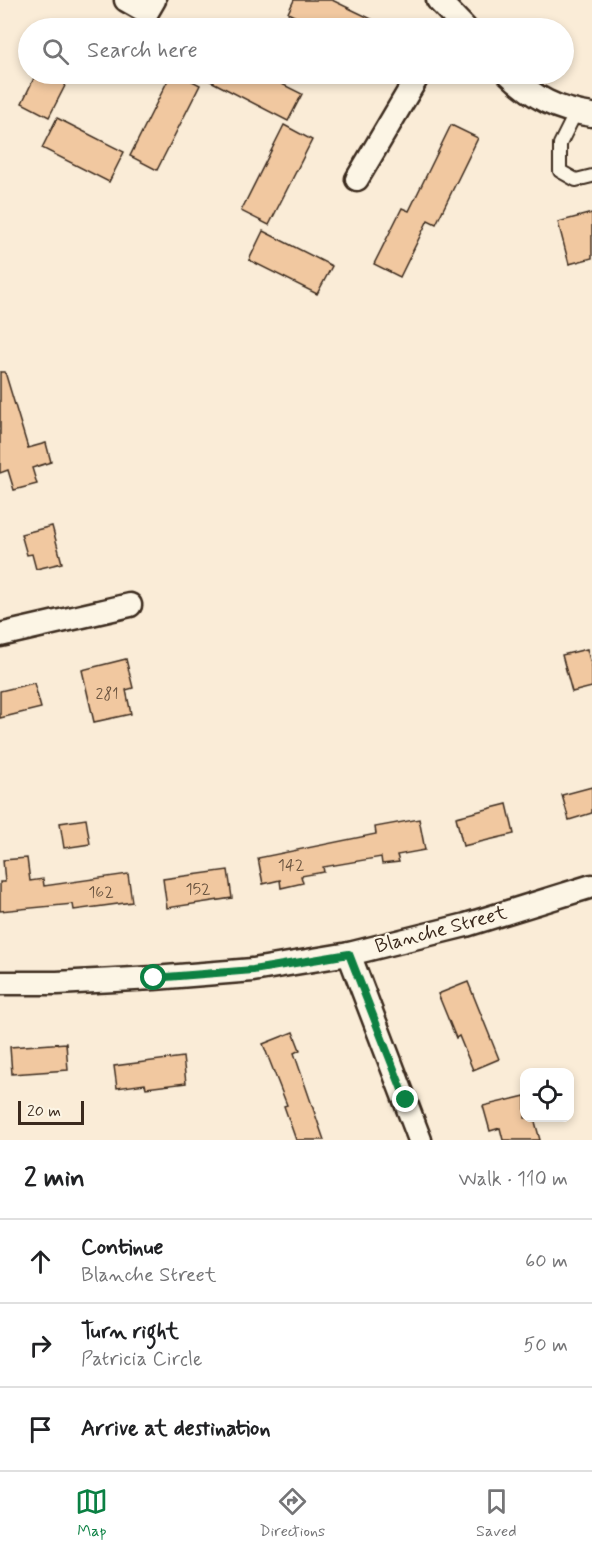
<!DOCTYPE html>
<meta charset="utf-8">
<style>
:root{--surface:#fff;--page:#f2f2f2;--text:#202124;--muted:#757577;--line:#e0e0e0;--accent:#0b8043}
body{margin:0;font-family:Mynerve,sans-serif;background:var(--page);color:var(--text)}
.controls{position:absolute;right:18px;bottom:18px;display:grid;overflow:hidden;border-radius:12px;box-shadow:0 3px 9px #0003}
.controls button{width:54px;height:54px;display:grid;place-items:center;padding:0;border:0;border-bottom:2px solid var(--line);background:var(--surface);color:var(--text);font:30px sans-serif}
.scale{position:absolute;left:18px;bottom:15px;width:66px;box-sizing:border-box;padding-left:6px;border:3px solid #3b2a1e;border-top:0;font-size:16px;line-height:21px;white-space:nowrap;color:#3b2a1e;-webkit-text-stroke:4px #fcf5e5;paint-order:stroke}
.stop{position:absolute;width:18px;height:18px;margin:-14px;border:4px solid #0b8043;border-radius:50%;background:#fff}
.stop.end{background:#0b8043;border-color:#fff;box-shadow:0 2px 6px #0008}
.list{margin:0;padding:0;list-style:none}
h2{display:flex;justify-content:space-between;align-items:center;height:78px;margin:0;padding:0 24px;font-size:26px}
h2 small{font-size:20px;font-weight:400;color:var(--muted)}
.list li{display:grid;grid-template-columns:39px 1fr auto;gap:18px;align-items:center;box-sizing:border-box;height:84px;padding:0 24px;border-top:2px solid var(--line)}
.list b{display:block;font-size:22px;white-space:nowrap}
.list p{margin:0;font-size:20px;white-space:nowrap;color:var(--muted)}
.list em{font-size:20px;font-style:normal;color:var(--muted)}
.icon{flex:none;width:33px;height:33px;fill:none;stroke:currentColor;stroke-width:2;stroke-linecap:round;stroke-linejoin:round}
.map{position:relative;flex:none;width:592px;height:1140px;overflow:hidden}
.search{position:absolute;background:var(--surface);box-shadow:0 3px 9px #0003;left:18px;right:18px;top:18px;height:66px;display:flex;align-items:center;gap:15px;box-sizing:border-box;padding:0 21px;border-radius:33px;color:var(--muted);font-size:22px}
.sheet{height:330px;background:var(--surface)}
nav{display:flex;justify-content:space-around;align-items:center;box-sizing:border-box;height:84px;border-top:2px solid var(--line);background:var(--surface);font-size:16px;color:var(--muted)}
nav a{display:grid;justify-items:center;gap:3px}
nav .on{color:var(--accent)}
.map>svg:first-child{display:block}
</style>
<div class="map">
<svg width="592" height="1140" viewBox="0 0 592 1140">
<rect width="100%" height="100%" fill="#faecd7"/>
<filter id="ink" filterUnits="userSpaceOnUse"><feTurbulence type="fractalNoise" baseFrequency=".0167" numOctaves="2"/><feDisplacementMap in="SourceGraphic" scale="12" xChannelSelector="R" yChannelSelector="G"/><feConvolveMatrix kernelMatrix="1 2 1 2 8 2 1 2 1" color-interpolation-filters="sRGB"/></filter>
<g filter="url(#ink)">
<g fill="#f1c8a0" stroke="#3b2a1e" stroke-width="1.5">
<path d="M294,0H332L390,28H318L288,13Z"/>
<path d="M36,74H71L49,117L22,103Z"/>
<path d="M171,74H179L200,85L157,170L130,156Z"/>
<path d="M197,74H262L302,94L288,121Z"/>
<path d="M57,118L124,152L109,182L42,148Z"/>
<path d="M284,125L312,140L269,225L241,211Z"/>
<path d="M451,125L478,138L436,224L428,220L400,277L374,264L402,208L409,211Z"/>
<path d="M592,213V258L569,264L558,222Z"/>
<path d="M263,231L332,266L317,294L249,260Z"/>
<path d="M0,372H5L28,448L46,443L51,462L32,468L37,484L14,490L8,470L0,473Z"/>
<path d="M52,526L62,563L36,569L32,554L27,555L21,534Z"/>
<path d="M587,649L592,668V687L572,692L562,655Z"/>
<path d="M126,659L133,688L126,690L131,714L94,722L82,670Z"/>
<path d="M34,683L41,708L0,718V691Z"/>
<path d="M592,787V813L569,820L562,795Z"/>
<path d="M507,804L514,834L463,846L456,817Z"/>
<path d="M86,819L90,844L64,848L60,823Z"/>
<path d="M419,819L425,850L397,855L399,862L382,864L381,857L323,867L324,872L301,876L303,883L281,888L280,880L263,884L258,858L376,834L375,827Z"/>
<path d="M27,858L30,881L43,879L44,886L128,874L132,902L74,910L73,904L0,911V882H5L3,860Z"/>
<path d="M228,870L232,898L167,908L163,879Z"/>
<path d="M468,982L499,1059L473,1070L459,1036L456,1038L438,994Z"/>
<path d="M293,1032L300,1050L294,1053L324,1140H296L284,1106L287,1105L263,1044Z"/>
<path d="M66,1043L68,1070L12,1074L10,1047Z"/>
<path d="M183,1057L186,1083L146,1088L145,1084L117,1088L114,1066Z"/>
<path d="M525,1096V1118H534L540,1140H503L500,1128L490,1131L483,1106Z"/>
</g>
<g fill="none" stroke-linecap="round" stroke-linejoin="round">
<defs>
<path id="lane" d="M576,112L560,144V171L576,180L592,176"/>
<g id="street">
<path d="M126,0L147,12L154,0"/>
<path d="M438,0L465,28"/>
<path d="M509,74C534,98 557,110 592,115"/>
<path d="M357,179L419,74"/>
<path d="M0,635L130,605"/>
<path d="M349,954L420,1140"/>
<path d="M0,983H57L154,978L253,970L349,954L466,925L592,886"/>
</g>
</defs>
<use href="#lane" stroke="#3b2a1e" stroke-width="16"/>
<use href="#street" stroke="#3b2a1e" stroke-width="27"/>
<use href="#lane" stroke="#fcf5e5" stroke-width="12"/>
<use href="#street" stroke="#fcf5e5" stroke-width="22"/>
</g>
</g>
<g fill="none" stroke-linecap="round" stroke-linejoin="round" filter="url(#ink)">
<path stroke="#0b8043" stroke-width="8" d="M154,978L253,970L349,954L406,1100"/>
</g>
<g text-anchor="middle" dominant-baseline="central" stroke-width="4.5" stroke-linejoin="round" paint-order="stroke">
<g font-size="16" fill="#68523e">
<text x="107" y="694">281</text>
<text x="291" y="865">142</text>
<text x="198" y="889">152</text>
<text x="101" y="892">162</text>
</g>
<g font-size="20" fill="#3b2a1e" stroke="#fcf5e5">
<text transform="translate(441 930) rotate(-15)">Blanche Street</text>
</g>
</g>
</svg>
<div class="controls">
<button><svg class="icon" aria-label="locate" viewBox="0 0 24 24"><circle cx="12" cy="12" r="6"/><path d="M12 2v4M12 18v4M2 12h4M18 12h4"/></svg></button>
</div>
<div class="scale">20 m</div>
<div class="stop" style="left:154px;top:978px"></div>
<div class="stop end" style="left:406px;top:1100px"></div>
<div class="search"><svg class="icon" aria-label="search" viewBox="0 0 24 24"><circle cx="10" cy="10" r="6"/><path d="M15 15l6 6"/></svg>Search here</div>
</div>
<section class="sheet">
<h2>2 min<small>Walk · 110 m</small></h2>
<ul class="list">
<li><svg class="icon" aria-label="ahead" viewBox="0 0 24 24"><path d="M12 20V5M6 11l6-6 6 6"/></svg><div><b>Continue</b><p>Blanche Street</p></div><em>60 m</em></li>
<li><svg class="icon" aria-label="right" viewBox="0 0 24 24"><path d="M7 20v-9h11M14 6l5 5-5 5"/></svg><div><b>Turn right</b><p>Patricia Circle</p></div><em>50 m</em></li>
<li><svg class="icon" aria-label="arrive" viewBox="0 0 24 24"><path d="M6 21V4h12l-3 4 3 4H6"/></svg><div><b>Arrive at destination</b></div></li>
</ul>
</section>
<nav>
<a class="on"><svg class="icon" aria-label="map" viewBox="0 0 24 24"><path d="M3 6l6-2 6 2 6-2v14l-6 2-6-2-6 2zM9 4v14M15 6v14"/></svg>Map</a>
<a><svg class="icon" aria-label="directions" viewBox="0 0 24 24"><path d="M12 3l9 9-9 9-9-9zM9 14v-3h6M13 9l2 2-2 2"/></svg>Directions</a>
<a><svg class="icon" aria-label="saved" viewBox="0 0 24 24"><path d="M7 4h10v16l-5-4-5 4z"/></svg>Saved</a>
</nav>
